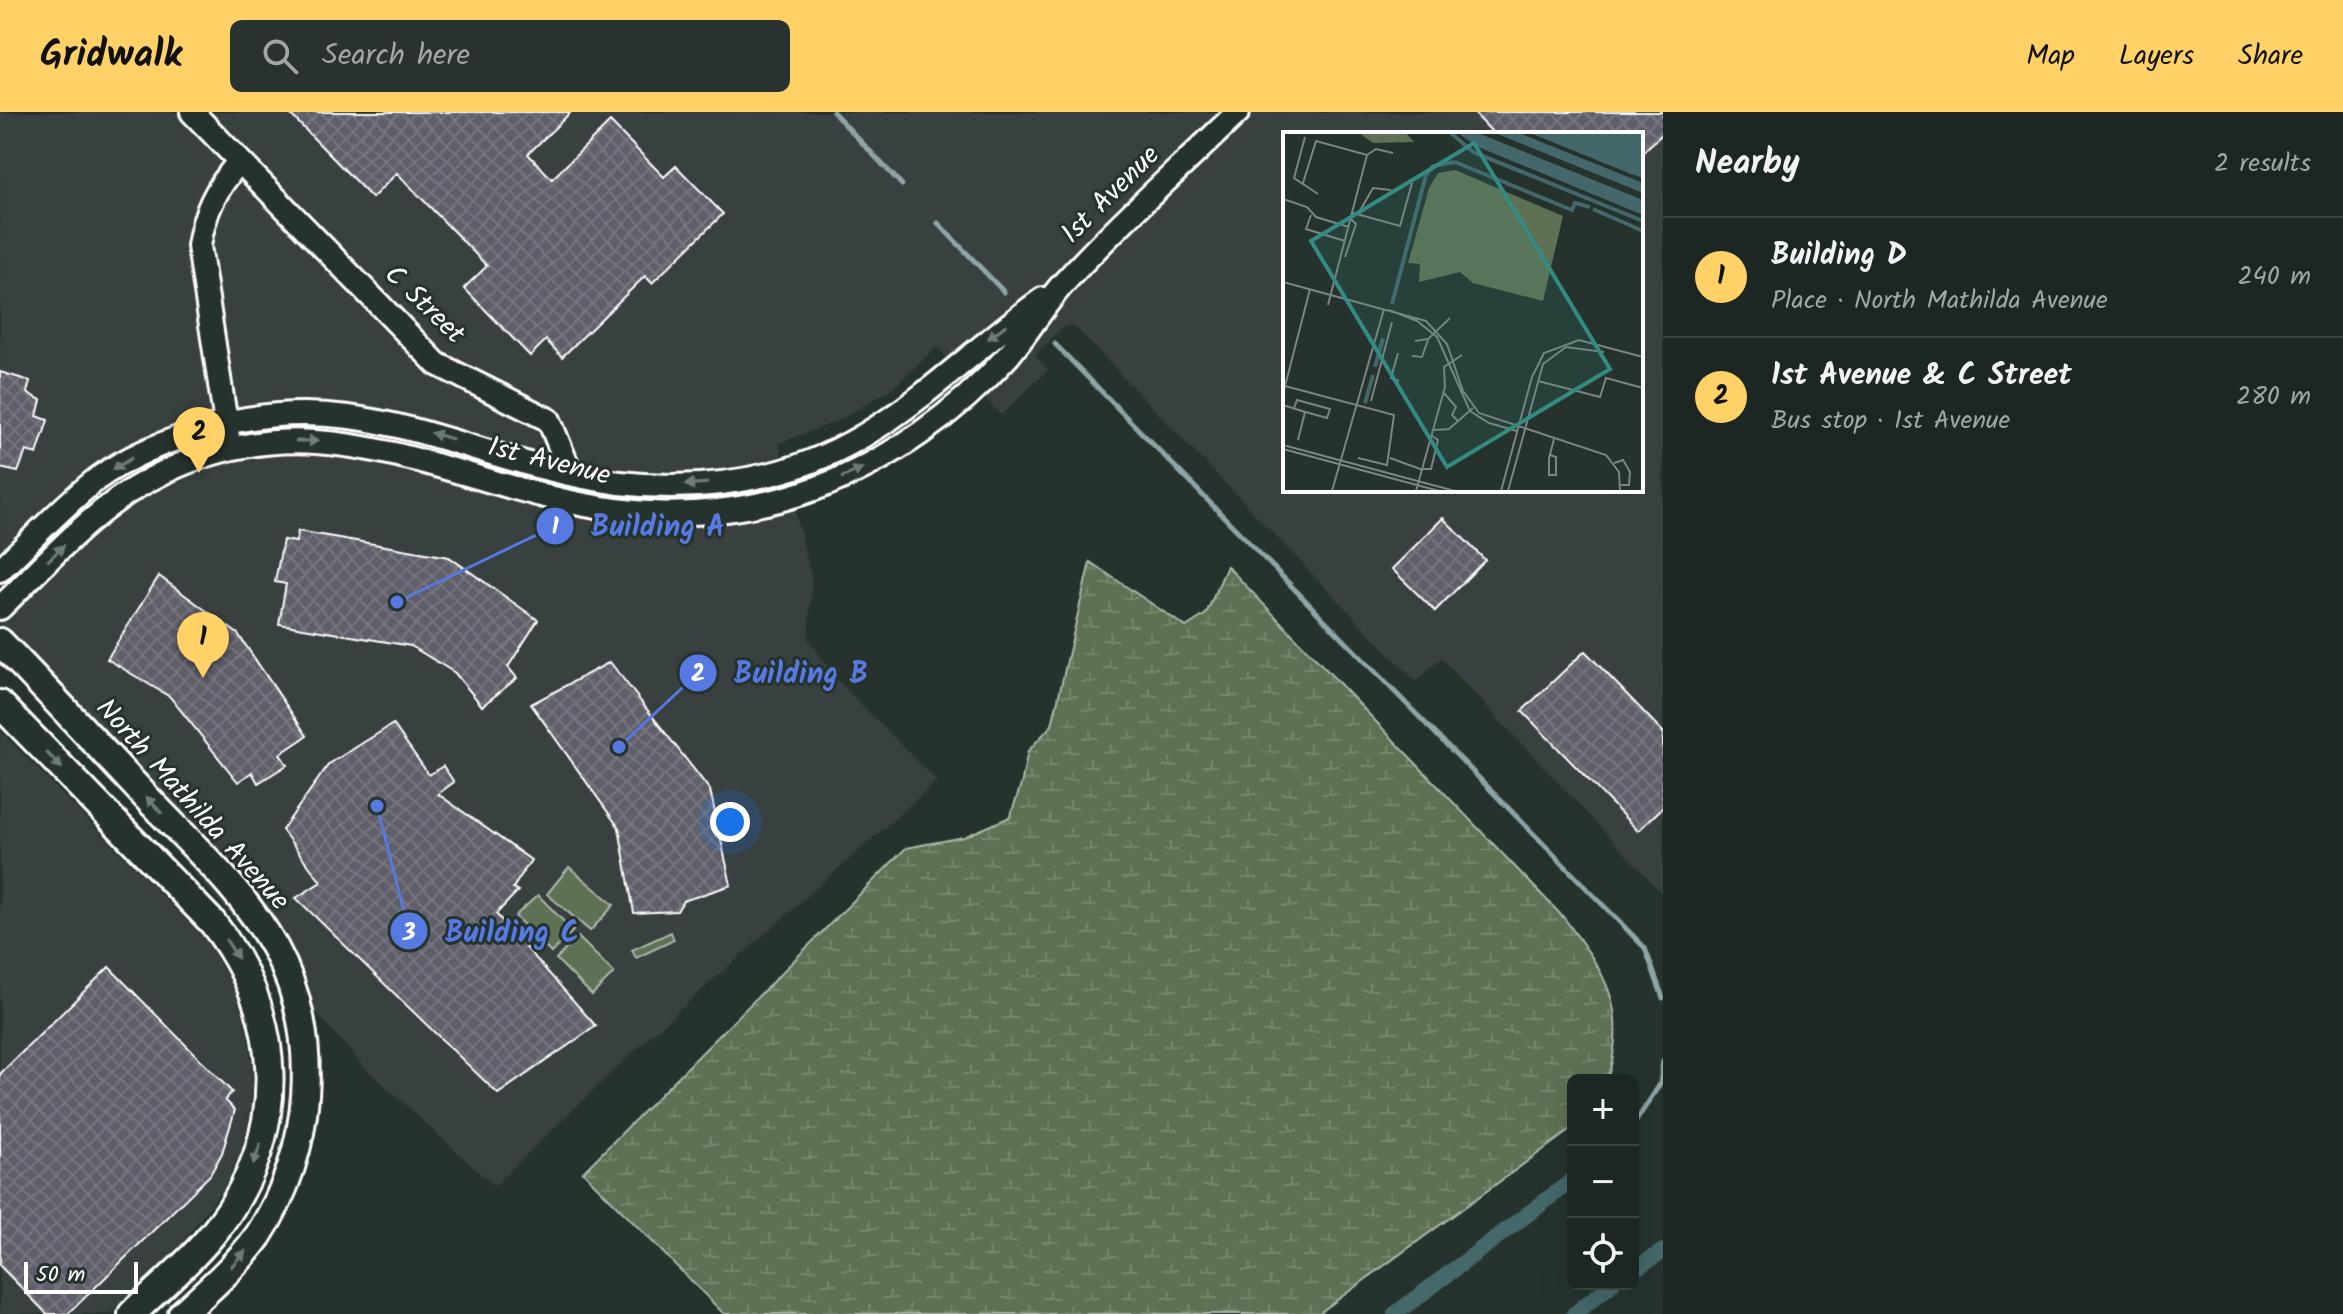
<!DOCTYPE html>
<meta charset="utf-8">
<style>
:root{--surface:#1c2622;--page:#29322f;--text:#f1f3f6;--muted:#a0a5a5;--line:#3a4340;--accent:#ffd166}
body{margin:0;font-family:Kalam,sans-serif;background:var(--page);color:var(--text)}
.controls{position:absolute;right:24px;bottom:24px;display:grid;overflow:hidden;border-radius:12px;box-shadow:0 8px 32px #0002}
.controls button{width:72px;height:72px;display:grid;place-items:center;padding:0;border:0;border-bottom:2px solid var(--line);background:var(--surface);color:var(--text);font:40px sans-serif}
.scale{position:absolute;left:24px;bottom:20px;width:114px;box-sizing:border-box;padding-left:8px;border:4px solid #fff;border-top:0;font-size:22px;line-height:28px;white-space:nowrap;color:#fff;-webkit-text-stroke:6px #26332d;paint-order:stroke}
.you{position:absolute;left:730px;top:710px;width:28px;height:28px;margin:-20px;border:6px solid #fff;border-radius:50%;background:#1a73e8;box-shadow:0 0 0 12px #1a73e833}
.badge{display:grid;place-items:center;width:52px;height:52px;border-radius:50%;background:var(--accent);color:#111;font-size:26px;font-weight:700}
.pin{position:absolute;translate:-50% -66px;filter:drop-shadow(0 2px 4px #0008)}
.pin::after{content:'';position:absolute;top:42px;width:28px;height:24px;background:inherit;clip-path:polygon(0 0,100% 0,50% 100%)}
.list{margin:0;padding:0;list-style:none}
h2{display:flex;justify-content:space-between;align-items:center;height:104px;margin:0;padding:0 32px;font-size:34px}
h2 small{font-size:26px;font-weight:400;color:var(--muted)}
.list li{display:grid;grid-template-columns:52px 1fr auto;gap:24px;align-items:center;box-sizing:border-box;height:120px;padding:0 32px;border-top:2px solid var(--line)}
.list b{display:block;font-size:30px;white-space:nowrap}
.list p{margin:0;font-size:26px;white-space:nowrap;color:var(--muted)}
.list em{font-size:26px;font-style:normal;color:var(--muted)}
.icon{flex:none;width:44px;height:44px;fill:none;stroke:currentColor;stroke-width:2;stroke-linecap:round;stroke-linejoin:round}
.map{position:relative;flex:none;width:1663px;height:1202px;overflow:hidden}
header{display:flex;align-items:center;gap:48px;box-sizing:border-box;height:112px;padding:0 40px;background:var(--accent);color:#111}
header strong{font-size:38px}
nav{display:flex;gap:44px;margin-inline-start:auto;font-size:28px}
.search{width:560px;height:72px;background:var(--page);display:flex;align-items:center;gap:20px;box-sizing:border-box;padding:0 28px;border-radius:12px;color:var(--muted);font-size:30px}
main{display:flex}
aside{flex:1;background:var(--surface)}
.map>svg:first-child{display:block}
</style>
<header>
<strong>Gridwalk</strong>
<div class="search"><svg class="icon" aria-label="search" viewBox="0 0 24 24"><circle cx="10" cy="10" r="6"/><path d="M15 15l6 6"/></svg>Search here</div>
<nav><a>Map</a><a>Layers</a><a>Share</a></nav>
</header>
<main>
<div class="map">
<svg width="1663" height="1202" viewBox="0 0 1663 1202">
<defs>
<pattern id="wetland-marsh" width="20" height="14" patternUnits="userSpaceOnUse" patternTransform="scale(2)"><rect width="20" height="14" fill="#5e7154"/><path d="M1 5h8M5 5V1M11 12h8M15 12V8" fill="none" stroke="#76866e"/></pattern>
<pattern id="building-cross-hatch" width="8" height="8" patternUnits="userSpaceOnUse" patternTransform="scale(2)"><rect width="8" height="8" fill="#5f5e6a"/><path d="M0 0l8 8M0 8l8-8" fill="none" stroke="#777680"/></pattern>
</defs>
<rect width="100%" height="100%" fill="#26332d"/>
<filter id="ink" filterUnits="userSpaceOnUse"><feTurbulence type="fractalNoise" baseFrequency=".0125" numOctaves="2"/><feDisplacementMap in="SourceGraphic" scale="16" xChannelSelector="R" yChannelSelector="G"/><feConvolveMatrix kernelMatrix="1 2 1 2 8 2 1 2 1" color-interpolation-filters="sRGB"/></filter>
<g filter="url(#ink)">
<g fill="#37403f" fill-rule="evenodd">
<path d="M0,0H1663V782L1441,546L1416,570L1074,214L1063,215L1035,243L1048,258L1001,303L937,235L894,275L838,309L779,331L812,469L808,527L837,568L937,669L648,926L494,1074L364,955L0,539ZM1285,22H1641V378H1285Z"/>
<path d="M0,619L207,829L236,880L248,923L252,957L251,995L243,1035L225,1074L178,1136L110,1202H0Z"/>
</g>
<g fill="#5e7154" stroke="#aeb8aa" stroke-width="2">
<path d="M569,755L614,793L590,819L547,782Z"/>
<path d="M538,783L573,819L551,841L515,804Z"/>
<path d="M671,820L674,828L636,846L632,838Z"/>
<path d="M578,825L614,861L592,883L556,847Z"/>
</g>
<path fill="url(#wetland-marsh)" stroke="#aeb8aa" stroke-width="2" d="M1090,450L1186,515L1206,502L1227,454L1564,806C1606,862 1629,896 1607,968H1573V1016L1318,1202H724L583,1060L906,736L964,725L1010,705L1021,673L1028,639L1052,613Z"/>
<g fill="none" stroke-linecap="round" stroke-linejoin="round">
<g stroke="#8fa4a6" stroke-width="5">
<path d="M833,0L902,73"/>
<path d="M938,111L1004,180"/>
<path d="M1055,232L1645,836L1663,886"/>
<path d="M1633,1014L1660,972L1663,949"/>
</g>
<g stroke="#44676b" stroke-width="16">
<path d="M1633,1158L1663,1139"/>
<path d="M1395,1202L1573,1068"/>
<path d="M1574,1202L1612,1172"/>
</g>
</g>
<g fill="url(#building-cross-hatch)" stroke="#fff" stroke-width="2">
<path d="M288,0H571L528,42L552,67L610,10L664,65L676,54L723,102L652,171L645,164L562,245L546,228L530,244L464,176L487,154L397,61L372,86Z"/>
<path d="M1473,0H1663V21L1641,42V22H1494Z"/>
<path d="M0,260L30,269L27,281L41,288L37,304L48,308L37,342L26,339L18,360L0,356Z"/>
<path d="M1443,406L1485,448L1435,499L1392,457Z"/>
<path d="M298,419L449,445L538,508L508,555L517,566L482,594L455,561L411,534L279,512L286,472L275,470L283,428L296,430Z"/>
<path d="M159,464L238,522L307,624L280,642L287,653L258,671L252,660L238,670L170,585L107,547Z"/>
<path d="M1585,539L1663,620V695L1638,719L1522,599Z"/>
<path d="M610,550L710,678L731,773L683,789L677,799L634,801L619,716L531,592Z"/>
<path d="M393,612L429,663L443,654L454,670L438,682L531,748L513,776L518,779L496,802L596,914L498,982L296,786L321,770L282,718L329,652Z"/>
<path d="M109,855L232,980L225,988L235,998L222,1041L210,1063L68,1202H47L0,1154V962Z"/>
</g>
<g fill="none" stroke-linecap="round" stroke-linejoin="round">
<defs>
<g id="minor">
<path d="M192,0L437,252L549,308L570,360"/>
<path d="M228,325L199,134C204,100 216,76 239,50"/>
<path d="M0,458C32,428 62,394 97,367C128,344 165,330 201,318C363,267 469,352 620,371C670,377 722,374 771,362C882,336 954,250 1043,187"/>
<path d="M0,496C47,451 91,399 149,368C318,275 451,376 616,398C682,407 755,399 817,376C890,349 956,301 1008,244C1027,222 1042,196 1061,174C1116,113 1179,58 1238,0"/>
</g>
<g id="major">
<path d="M0,530C51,582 100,636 150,689C193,734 244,780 275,836C323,924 313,1041 258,1124C237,1153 208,1178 182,1202"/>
<path d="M0,592L213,811C285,904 290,1020 218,1115C194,1147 160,1174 132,1202"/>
</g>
</defs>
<use href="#minor" stroke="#fff" stroke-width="28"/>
<use href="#major" stroke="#fff" stroke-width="32"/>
<use href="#minor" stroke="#26332d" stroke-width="22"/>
<use href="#major" stroke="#26332d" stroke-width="26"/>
</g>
<defs><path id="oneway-solid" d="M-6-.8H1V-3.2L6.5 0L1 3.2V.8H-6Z" transform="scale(2)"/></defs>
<g fill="#727a76">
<use href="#oneway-solid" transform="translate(997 220) rotate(142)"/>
<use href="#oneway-solid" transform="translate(442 324) rotate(-164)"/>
<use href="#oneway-solid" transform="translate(307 329)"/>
<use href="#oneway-solid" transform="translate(122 352) rotate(148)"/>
<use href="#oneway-solid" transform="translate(852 361) rotate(-25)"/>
<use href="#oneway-solid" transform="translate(696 372) rotate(176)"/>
<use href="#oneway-solid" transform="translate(56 441) rotate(-44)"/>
<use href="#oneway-solid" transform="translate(54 648) rotate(46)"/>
<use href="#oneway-solid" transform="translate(154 693) rotate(-133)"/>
<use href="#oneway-solid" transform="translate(232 837) rotate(57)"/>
<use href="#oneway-solid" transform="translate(257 1042) rotate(109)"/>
<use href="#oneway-solid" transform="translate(238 1147) rotate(-49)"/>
</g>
</g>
<g text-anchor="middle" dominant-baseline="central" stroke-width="6" stroke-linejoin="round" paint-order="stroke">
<g font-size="28" fill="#fff" stroke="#26332d">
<text transform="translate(1111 83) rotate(-45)">1st Avenue</text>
<text transform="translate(424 193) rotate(44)">C Street</text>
<text transform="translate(549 350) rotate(14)">1st Avenue</text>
<text transform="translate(192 693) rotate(48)">North Mathilda Avenue</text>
</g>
</g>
<g transform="translate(1283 20)">
<rect width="360" height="360" fill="#26332d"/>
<path d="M76,1H123L131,10L90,11ZM172,38L280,84L260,169L190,151L177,140L136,150L137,132L125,131L146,56L155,41Z" fill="#5e7154"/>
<path d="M175,1H195L360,68V83L193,14ZM212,1H236L360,51V61ZM247,1H360V46L348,42Z" fill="#44676b"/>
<path fill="none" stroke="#44676b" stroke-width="4" d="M168,1L190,20L360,89M172,30L289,78L292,71L307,75M310,77L360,99M109,172L143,43L150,34L172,30M92,235L100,206M82,271L90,243"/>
<path fill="none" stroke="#7d8581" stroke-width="2" d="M22,5L11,46L35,62M20,51L33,9L84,23L93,17L110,21M0,67L24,75L33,85L66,95M70,81L117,94L129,51M75,82L90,56L108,58M28,83L23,97L62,109M62,125L73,92L68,87M0,150L143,189L164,212L180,259L196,281L323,323L336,340L337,359M45,173L84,23M106,178L134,189L154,205L187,279L206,291L234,299M132,209L145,207L167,186M115,221L108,246L116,249M129,224L139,225L145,208M255,249L317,265L323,246L360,256M2,254L111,283L104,333L75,326M161,261L173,275L169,283L175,289M0,262L27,157M88,269L109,190M0,273L19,279L44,286L47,277L14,268L11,276M151,298L166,297L190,276M15,308L22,280M0,313L172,359M0,317L156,359M267,323L273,325V343H266V326L270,311L271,307M107,326L140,338M331,331L340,328L347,340L346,353H338M140,337H148L155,308L149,304M49,359L101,177M133,359L162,255L161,235L179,223M218,359L249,245L261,221L296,208L360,225M225,359L260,232L283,215L321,220"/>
<path fill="#338b84" fill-opacity="0.15" stroke="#338b84" stroke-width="4" d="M191,11L327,237L164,335L28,109Z"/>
<rect width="360" height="360" fill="none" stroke="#fff" stroke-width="4"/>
</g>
<path fill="none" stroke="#567ae2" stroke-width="3" d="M397 490L555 414M619 635L698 561M377 694L409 819"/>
<g fill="#567ae2" stroke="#26332d" stroke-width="3">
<circle cx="397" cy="490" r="8"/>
<circle cx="619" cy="635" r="8"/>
<circle cx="377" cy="694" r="8"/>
<circle cx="555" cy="414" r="20"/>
<circle cx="698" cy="561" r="20"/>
<circle cx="409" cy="819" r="20"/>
</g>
<g font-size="24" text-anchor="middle" font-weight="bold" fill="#fff">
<text x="555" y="422">1</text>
<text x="698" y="569">2</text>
<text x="409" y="828">3</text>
</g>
<g font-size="30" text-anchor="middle" font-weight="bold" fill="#567ae2" stroke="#26332d" stroke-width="6" stroke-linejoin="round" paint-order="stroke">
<text x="658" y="424">Building A</text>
<text x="801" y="571">Building B</text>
<text x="512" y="830">Building C</text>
</g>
</svg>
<div class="controls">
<button>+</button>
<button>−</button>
<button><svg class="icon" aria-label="locate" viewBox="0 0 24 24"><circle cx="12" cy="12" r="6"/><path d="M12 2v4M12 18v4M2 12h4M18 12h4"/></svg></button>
</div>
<div class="scale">50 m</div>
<div class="you"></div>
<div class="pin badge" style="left:203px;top:566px">1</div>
<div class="pin badge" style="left:199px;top:361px">2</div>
</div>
<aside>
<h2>Nearby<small>2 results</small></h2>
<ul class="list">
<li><span class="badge">1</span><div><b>Building D</b><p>Place · North Mathilda Avenue</p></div><em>240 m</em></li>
<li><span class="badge">2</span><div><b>1st Avenue &amp; C Street</b><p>Bus stop · 1st Avenue</p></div><em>280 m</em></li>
</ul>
</aside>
</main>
